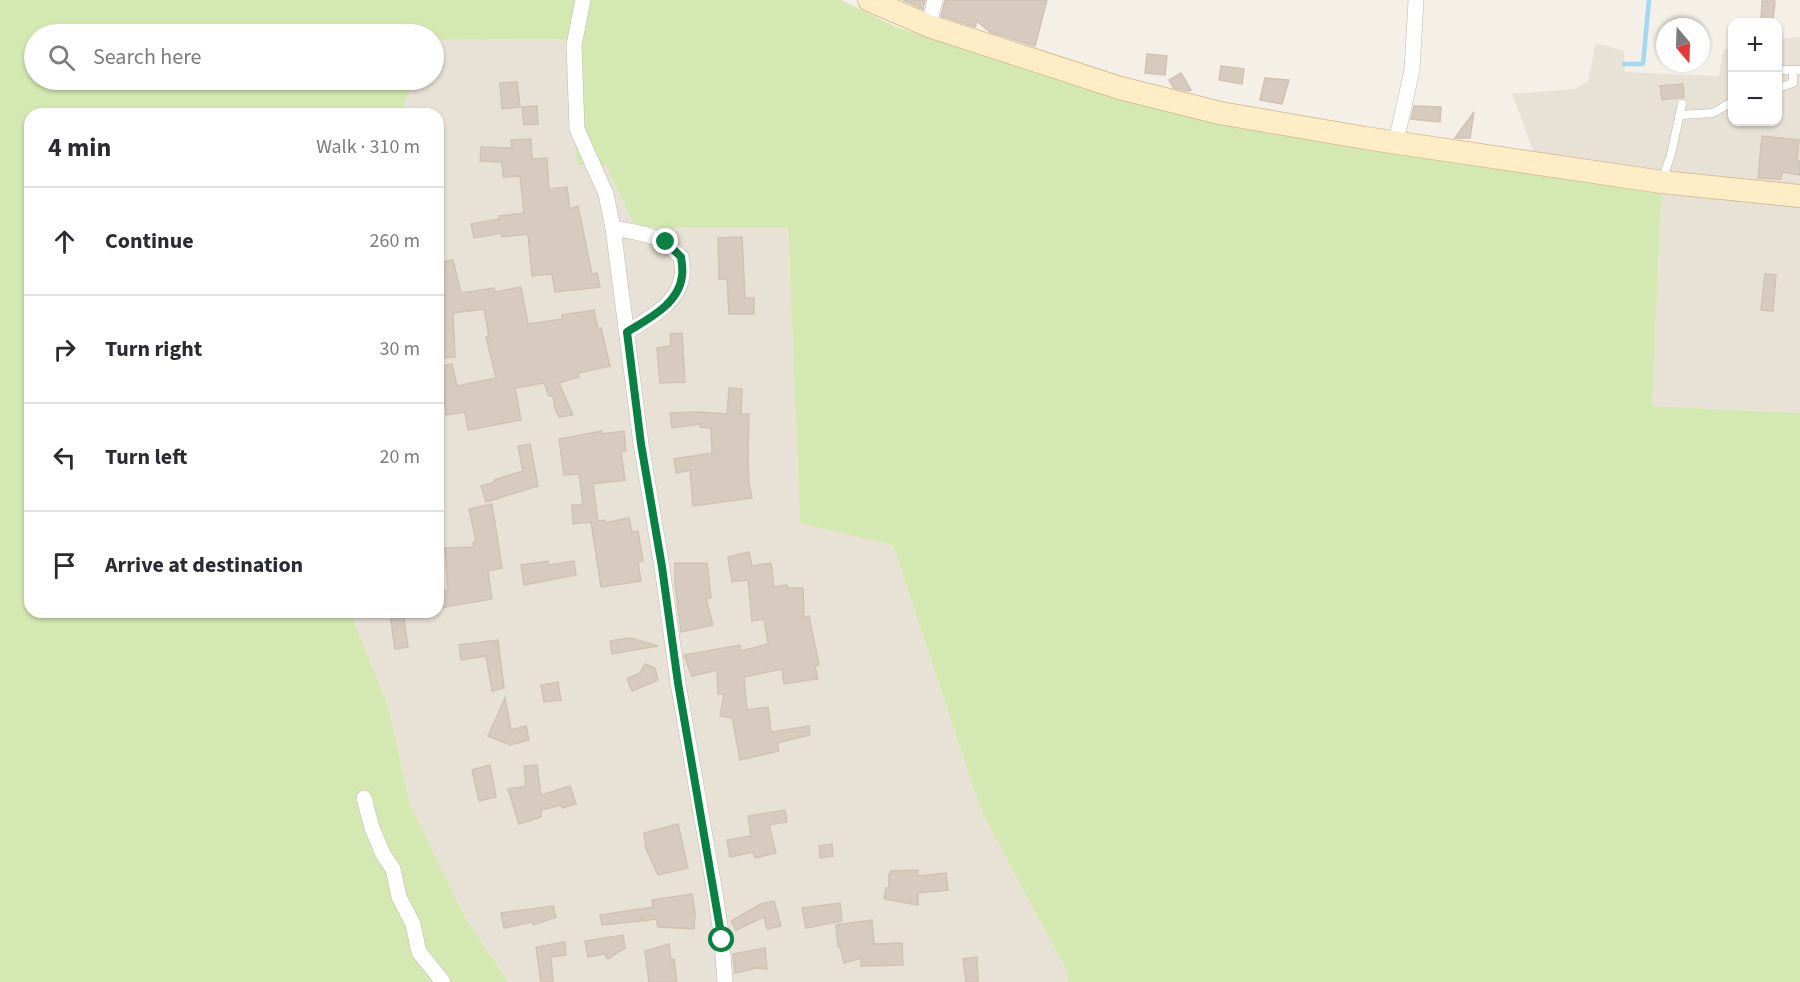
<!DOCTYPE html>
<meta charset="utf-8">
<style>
:root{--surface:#fff;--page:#f2f2f3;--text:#2b2b33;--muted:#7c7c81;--line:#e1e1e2}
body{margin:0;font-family:"Source Sans 3",sans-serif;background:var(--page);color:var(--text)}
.controls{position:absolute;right:18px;top:18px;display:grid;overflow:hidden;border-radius:12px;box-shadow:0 2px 4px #0004}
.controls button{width:54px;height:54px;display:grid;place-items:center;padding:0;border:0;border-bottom:2px solid var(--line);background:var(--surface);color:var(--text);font:30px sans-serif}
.compass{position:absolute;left:1656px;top:18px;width:54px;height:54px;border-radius:50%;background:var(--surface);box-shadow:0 2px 4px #0004;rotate:161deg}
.stop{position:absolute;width:18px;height:18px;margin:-14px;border:4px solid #0b8043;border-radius:50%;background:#fff}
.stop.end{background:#0b8043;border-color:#fff;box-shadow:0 2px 6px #0008}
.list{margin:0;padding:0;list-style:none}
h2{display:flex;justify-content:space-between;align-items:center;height:78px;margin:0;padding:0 24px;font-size:26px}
h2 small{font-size:20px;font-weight:400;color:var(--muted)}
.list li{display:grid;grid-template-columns:39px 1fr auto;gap:18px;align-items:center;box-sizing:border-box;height:108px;padding:0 24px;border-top:2px solid var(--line)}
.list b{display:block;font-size:22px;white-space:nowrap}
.list em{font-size:20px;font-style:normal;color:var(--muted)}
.icon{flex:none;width:33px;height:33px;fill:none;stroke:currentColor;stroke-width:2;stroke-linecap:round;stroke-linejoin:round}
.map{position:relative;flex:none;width:1800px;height:982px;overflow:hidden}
.search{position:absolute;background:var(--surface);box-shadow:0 2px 4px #0004;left:24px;top:24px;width:420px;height:66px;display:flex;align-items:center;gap:15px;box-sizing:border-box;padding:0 21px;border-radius:33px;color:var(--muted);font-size:22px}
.panel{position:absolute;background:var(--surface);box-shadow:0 2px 4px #0004;left:24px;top:108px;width:420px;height:510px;border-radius:18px}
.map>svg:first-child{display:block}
</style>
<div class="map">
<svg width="1800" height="982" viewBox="0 0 1800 982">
<rect width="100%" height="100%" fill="#f4f0e8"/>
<g fill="#e8e1d6">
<path d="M1800,37V413L1652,406L1662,183L1538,164L1512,94L1574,89L1588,81L1596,43L1624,51L1625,72L1719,76L1723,50L1732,48V122H1778V39Z"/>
<path d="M566,39L577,165H606L635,227H788L800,523L893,544L982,813L1067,971L1068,982H508L464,915L410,804L388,706L350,612H438V114H401L413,80H434V40Z"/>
</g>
<path fill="#d4e9b1" d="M0,0H841L896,27L1054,78L1145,105L1662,182L1652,406L1800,413V982H1068L1067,971L982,813L893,545L800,523L788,227H635L606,165H577L566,39L434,40V34H34V80H413L401,114H30V612H350L388,706L410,804L464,915L508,982H0Z"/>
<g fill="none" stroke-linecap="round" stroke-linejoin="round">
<path stroke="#a4d8f1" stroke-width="4.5" d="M1624,64H1643L1649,0"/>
</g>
<g fill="#d6cbbe" stroke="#d1c2b1" stroke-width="1.5">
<path d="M903,0H925L923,9Z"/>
<path d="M945,0H1047L1035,46L990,32L977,21L975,27L941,16Z"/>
<path d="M1762,1H1775L1773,22H1761Z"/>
<path d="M1147,54L1167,56L1165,75L1145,73Z"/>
<path d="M1221,66L1244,69L1242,84L1219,80Z"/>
<path d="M1181,73L1191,90L1188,91L1174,88L1169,80Z"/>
<path d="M1265,78L1289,80L1282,104L1260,100Z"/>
<path d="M517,82L520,107L502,109L500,83Z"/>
<path d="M1683,84L1684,97L1662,100L1660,86Z"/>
<path d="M537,106L538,124L524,125L522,107Z"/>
<path d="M1414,106L1441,107L1440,122L1411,119Z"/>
<path d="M1474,112L1470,138H1455Z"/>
<path d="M1762,136L1799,140L1797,160L1800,161V175L1782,172L1781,179L1758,178Z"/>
<path d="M531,139L532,159L547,158L549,189L567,187L570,209L578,206L592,274L597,273L600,287L555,292L552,274L532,276L528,234L502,237L501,233L474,238L471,224L499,219V216L524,213L520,176L503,177L502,162L480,161L481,147L512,148L511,140Z"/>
<path d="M742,237L745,298H754V314H729L727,279H719L718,238Z"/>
<path d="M453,260L461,293L494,288L495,292L521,287L528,324L562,319V315L594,310L598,329L601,328L610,366L578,373L579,377L559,383L573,415L559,417L555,409L553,396H549L544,383L515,388L521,420L468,430L465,412L446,415L444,393L438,367L452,364L457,386L496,378L486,337L489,336L484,309L453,313L455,357L441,358L438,318V263Z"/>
<path d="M1765,274L1776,275L1773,311L1761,310Z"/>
<path d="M682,333L685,382L660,383L657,348L671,346L670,334Z"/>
<path d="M729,388L742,389L741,414H749L748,451L749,483L752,498L693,506L690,470L676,473L674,459L712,453L711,428L700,427V424L672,428L670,413L700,412L727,414Z"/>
<path d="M602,431V434L624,431L626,451L621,452L625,480L593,484L598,521L605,520V523L629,518L632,532L638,531L643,561L638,562L641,581L601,587L591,522L573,524L572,505H583L579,474L564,475L559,439Z"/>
<path d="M530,444L538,486L486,502L481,486L495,482L494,480L523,471L518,446Z"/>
<path d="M492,504L502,568L488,571L492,599L440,608L438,591L448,590L445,548L474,547L473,542L476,541L469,509Z"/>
<path d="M749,552L752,566L771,563L774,587L787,585L788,588H803L804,617L809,616L819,665L815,666L818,679L784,684L782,669L744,677L747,710L768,707L771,732L809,726L810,735L777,743L779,751L740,760L733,722L732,718L720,716L724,694H718L717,670L692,676L684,655L740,645L741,651L768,644L764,619L752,621L748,580L732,582L728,557Z"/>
<path d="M548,561L549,565L574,561L576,575L524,585L521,565Z"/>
<path d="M675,563H707L711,598H706L713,625L681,632L675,584Z"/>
<path d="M403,612L408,647L395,649L390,614Z"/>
<path d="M630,638L658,646L612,654L610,641Z"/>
<path d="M498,640L504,688L492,691L486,656L461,660L459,645Z"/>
<path d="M645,664L655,668L658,680L632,691L627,679L640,673Z"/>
<path d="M558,682L561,700L544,702L541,685Z"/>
<path d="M505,698L511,730L526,726L529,740L510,745L488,736Z"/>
<path d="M490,765L496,797L479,801L472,770Z"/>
<path d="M537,765L541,795L570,786L576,804L562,808L561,805L541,810V817L519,824L508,789L526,786L524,766Z"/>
<path d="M785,810L787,822L769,825L776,853L755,858L753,852L730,857L727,840L751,836L748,816Z"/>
<path d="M678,824L688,868L658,875L646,849L644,833Z"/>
<path d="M832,844L833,856L820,858L819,846Z"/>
<path d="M918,870V876L946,873L948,890L918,893V905L884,899L886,888H889V874H891V871Z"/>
<path d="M692,894L695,913L694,929L658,927L656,919L642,921L641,917L640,921L602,925L600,915L653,907L652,900Z"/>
<path d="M774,901L781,926L767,929L764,917L736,930L731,921L761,904Z"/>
<path d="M840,903L842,921L806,928L802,908Z"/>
<path d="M553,906L556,917L533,925L532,922L504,928L501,913Z"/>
<path d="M872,920L874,944L902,943L903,965L861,966V958L844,963L840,947H838L836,925Z"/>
<path d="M623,935L625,948L608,959L604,954L588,957L585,941Z"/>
<path d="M565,942L566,955L551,957L553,982H541L536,947Z"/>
<path d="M669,944L671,960L674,959L677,982H649L645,951Z"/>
<path d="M765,948L767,969L756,968L735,973L733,954Z"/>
<path d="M977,957L978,982H966L963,959Z"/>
</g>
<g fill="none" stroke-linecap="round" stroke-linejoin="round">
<defs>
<g id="lane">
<path d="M1781,70H1800"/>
<path d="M1778,88L1793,83V70"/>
<path d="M1680,115L1713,113L1732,102"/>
<path d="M1662,181L1671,154L1682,104"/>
</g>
<g id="street">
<path d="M583,0L574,45L577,129L606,194L613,228L641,444L662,567L678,683L715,893L722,940L725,982"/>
<path d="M929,26L935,0"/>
<path d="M1396,142L1412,70L1416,0"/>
<path d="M613,228C645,234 657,233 681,257C682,263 683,270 682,276C678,304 648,319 627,332"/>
<path d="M364,798L372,828L383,854L393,869L399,897L413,924L419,952L443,982"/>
</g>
<path id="secondary" d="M869,0L929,26L1120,88L1220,113L1365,138L1662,182L1800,196"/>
</defs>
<use href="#lane" stroke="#c0b7ab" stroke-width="9"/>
<use href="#street" stroke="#c0b7ab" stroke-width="16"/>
<use href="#secondary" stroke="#d5c098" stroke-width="24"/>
<use href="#lane" stroke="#fff" stroke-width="8"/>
<use href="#street" stroke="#fff" stroke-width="15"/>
<use href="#secondary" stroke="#ffedc8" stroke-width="22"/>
</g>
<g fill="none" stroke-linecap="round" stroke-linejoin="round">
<path stroke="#0b8043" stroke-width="8" d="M666,242L681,257C682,263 683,270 682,276C679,304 648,319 627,332L641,444L662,567L678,683L722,940"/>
</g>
</svg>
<div class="controls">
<button>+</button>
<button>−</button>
</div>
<svg class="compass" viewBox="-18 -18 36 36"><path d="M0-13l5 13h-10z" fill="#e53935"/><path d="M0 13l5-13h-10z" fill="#7c7c81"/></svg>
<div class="stop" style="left:722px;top:940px"></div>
<div class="stop end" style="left:666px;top:242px"></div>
<div class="search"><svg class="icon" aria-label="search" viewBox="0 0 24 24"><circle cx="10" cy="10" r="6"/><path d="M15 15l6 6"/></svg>Search here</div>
<section class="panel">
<h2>4 min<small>Walk · 310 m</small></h2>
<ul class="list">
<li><svg class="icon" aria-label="ahead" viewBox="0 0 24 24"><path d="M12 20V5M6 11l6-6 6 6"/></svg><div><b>Continue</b></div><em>260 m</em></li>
<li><svg class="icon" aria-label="right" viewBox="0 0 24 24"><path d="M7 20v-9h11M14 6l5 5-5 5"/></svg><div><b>Turn right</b></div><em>30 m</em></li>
<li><svg class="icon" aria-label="left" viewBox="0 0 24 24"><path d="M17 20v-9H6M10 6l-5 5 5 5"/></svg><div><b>Turn left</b></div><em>20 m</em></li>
<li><svg class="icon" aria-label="arrive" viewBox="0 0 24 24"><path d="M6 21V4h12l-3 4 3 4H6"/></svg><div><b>Arrive at destination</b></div></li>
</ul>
</section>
</div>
